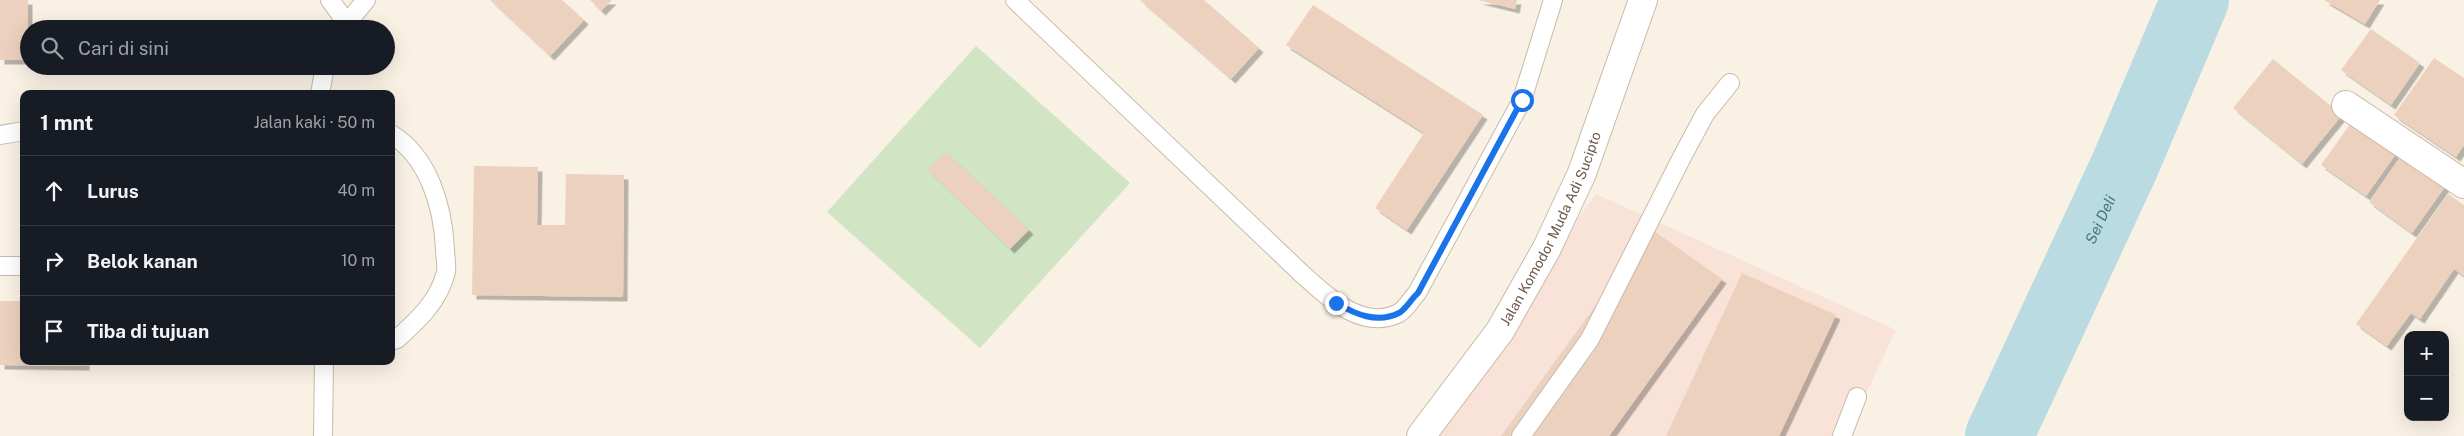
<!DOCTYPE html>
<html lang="id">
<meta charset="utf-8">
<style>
:root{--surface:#171b24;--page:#20242c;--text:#f1f3f6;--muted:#9ea1a6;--line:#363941}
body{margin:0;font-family:"Public Sans",sans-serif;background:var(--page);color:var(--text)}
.controls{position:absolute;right:15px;bottom:15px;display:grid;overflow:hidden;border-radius:10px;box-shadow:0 5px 20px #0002}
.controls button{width:45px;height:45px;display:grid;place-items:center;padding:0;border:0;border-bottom:1px solid var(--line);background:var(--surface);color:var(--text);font:25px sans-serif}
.stop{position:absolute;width:15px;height:15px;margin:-11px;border:4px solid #1a73e8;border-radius:50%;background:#fff}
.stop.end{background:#1a73e8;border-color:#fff;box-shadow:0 1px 5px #0008}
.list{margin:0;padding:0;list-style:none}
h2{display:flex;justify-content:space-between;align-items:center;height:65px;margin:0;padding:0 20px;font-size:21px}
h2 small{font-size:16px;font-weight:400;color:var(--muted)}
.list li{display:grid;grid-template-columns:32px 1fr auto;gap:15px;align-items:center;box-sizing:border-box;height:70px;padding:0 20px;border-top:1px solid var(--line)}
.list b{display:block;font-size:19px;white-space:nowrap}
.list em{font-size:16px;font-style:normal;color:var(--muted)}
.icon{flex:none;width:28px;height:28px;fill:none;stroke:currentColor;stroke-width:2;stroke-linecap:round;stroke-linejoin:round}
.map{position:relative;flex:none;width:2464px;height:436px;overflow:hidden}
.search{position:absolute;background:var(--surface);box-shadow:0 5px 20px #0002;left:20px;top:20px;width:375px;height:55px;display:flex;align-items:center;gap:12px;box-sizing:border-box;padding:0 18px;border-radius:28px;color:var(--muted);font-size:19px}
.panel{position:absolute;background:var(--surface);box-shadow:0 5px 20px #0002;left:20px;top:90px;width:375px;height:275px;border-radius:10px}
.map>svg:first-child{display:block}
</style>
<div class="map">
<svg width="2464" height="436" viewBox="0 0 2464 436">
<defs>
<filter id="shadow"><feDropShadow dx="4.5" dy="4.5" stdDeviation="0" flood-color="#0004"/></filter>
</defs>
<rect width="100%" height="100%" fill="#f9f1e4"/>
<path fill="#f9e2d8" d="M1596,194L1896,330L1846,436H1418Z"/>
<path fill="#d1e5c4" d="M976,46L1130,183L980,348L827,212Z"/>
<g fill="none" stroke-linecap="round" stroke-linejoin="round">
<path stroke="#badbe1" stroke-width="68" id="s1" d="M1999,436L2125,165L2195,0"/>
</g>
<g fill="#ecd1be" filter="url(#shadow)">
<rect x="0" y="0" width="28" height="60"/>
<path d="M490,0H562L584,20L550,56Z"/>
<path d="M590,0H612L601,11Z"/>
<path d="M1140,0H1204L1259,48L1231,79Z"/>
<path d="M1478,0H1517L1515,9Z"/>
<path d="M2324,0H2380L2365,24Z"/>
<path d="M1313,5L1483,115L1407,230L1375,208L1424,133L1286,45Z"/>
<path d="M2371,29L2420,63L2391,105L2341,70Z"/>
<path d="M2434,58L2464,78V145L2456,157L2394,115Z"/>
<path d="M2273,59L2342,115L2302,164L2233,108Z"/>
<path d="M2353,120L2398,151L2366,196L2321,165Z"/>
<path d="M946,152L1029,230L1010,249L928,170Z"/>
<path d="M2403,153L2447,184L2412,233L2369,202Z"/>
<path d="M474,166L538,167L537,225H565L566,174L624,175L623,297L472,295Z"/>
<path d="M2448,194L2464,205V276L2454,269L2420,319L2411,313L2387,346L2356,324Z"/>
<path d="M1651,229L1722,279L1609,436H1501Z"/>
<path d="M1742,273L1836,315L1779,436H1666Z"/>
<path d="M0,301H24V361H85V366L0,365Z"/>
</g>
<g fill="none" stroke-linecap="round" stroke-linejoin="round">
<defs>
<g id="lane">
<path d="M330,0L346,22"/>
<path d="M1015,0L1300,272C1326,295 1361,332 1399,313C1406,309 1412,298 1417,293L1522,100L1553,0"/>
<path d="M342,29L366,0"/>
<path d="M320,94L325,66"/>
<path d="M391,134C429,157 443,207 445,249C445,256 447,265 446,272C439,301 418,320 397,339L391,341"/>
<path d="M0,135L24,131"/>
<path d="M0,266H24"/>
<path d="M323,436L324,361"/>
<path d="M1521,436L1590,339L1682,157L1705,114L1730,83"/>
<path d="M1842,436L1857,397"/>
</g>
<g id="street">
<path d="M2346,105L2464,184"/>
<path id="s2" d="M1421,436L1500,331L1547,248L1582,173L1643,0"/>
</g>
</defs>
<use href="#lane" stroke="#c9b9ab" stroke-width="20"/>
<use href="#street" stroke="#c9b9ab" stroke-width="30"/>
<use href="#lane" stroke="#fff" stroke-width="18"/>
<use href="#street" stroke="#fff" stroke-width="28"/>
</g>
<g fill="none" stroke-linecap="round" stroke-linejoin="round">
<path stroke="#1a73e8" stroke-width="6" d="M1336,303C1355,314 1377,324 1399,313C1406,309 1412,298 1418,293L1522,100"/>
</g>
<g text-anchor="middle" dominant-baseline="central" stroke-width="4.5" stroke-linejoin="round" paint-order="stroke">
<g font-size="14" fill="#6f594c" stroke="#fdf5e9">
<text stroke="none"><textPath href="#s2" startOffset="246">Jalan Komodor Muda Adi Sucipto</textPath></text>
</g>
<g font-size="15" font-style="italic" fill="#487780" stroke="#fdf5e9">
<text stroke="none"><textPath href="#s1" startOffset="239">Sei Deli</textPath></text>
</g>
</g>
</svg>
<div class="controls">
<button>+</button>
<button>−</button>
</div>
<div class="stop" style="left:1522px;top:100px"></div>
<div class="stop end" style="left:1336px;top:303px"></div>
<div class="search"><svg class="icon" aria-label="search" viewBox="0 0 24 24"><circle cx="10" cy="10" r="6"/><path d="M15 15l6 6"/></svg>Cari di sini</div>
<section class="panel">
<h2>1 mnt<small>Jalan kaki · 50 m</small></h2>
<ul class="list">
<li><svg class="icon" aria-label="ahead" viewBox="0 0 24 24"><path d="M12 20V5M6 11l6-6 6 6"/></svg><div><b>Lurus</b></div><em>40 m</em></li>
<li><svg class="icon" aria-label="right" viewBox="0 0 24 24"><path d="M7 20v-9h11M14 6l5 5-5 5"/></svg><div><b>Belok kanan</b></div><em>10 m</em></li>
<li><svg class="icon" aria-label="arrive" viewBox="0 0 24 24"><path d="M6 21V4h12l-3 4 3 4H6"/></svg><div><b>Tiba di tujuan</b></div></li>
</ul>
</section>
</div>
